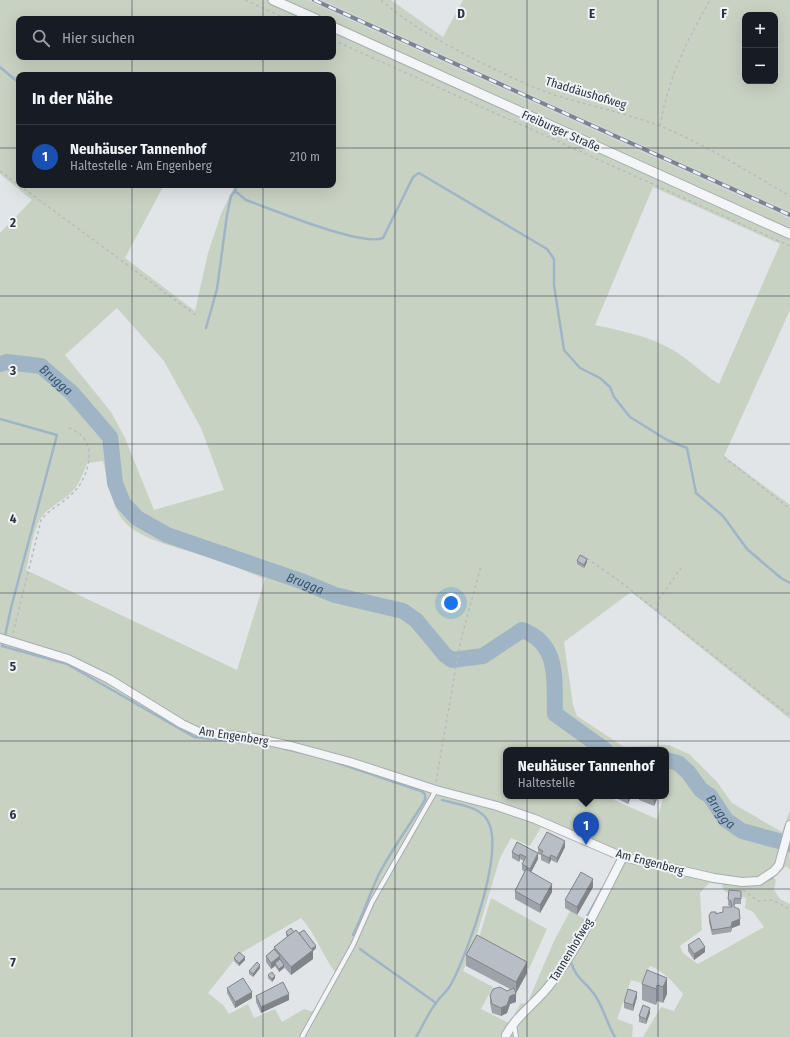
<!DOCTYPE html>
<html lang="de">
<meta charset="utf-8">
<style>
:root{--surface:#171b24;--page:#242831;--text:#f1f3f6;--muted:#9ea1a6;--line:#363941;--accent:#c4506c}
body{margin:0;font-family:"Fira Sans Condensed",sans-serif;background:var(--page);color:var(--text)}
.controls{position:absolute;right:12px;top:12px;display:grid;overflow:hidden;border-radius:8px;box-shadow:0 4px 16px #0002}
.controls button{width:36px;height:36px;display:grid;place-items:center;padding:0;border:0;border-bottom:1px solid var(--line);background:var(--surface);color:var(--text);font:20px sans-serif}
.you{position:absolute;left:451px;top:603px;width:14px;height:14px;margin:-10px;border:3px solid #fff;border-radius:50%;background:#1a73e8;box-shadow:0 0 0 6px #1a73e833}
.badge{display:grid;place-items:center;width:26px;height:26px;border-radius:50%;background:var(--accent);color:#fff;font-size:13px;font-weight:700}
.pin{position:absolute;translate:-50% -33px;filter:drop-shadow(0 1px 2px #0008)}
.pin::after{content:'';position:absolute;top:21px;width:14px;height:12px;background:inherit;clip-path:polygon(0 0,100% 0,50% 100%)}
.popup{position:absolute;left:503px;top:747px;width:166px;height:52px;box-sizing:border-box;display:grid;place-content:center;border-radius:8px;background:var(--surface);filter:drop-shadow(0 1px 3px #0005);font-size:13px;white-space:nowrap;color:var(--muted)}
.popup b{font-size:15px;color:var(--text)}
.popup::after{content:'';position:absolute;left:50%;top:100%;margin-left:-8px;border:8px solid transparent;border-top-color:var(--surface)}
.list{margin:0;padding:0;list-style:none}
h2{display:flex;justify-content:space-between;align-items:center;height:52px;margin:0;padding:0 16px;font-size:17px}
h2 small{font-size:13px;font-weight:400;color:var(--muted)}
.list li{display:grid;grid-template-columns:26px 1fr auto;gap:12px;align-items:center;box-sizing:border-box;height:64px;padding:0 16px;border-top:1px solid var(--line)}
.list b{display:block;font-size:15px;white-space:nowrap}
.list p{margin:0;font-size:13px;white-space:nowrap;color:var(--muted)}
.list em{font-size:13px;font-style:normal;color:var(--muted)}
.icon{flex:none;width:22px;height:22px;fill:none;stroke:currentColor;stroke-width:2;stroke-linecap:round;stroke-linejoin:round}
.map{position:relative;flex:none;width:790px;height:1037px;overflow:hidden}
.search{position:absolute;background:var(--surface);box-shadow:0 4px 16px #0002;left:16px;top:16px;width:320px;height:44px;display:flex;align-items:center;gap:10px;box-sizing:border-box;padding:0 14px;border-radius:8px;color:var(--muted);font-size:15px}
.panel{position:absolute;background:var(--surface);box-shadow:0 4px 16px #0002;left:16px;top:72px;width:320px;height:116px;border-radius:8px}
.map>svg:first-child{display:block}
</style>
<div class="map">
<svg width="790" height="1037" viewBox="0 0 790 1037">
<rect width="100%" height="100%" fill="#e1e5e8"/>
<path fill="#cfd4da" d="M306,0H322L666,155L790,212V219Z"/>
<g fill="#c8d2c3" fill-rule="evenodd">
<path d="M0,0H306L790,219V310L724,456L790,505V719L631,592L564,642L573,705L577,716L624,747L669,745L689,754L717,782L732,803L782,832L790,810V835L782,833L778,850L782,851L790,837V869L786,866L774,878L776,880L774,890L780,899L790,904V1037H643L661,1007L674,1011L683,994C674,983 664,971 650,966L642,983L631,980L617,1019L633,1025L632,1037H0V233L32,200L0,174ZM19,19H333V57H19ZM19,75H333V185H235L221,214L208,253L195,311L125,258L164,185H19ZM653,187L780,244L719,384C706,376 695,365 682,356C656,337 626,332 595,325ZM117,308L164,361L201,428L224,490L154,510L125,438L111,412L65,355ZM103,461C108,480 111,503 122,519C138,541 186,549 211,558C229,564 247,572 265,579L237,670L26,570C30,554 32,534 40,519C47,508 61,502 71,493C79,485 83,474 87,463ZM506,750H666V780L668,782L666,796H664L657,819L614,800L615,796H506ZM541,827L617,857V859L585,919L570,911L554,941L527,1004L521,1003L509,1023L481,1009L493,987L463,971L474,944L500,858L511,838L530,846ZM709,883L722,884L723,890L728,893L746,898L745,908L753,912L764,927L698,964L683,953L680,946L702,930L700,893ZM301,918C316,934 322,955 335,972L314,1012L304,1009L282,1022L275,1009L254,1018L248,1004L229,1014L223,1005L208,993L239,954Z"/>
<path d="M322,0H391L443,37L463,0H790V212ZM745,15H775V81H745Z"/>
<path d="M491,898L547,929L529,969L477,944Z"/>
</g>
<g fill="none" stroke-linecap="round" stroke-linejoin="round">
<g stroke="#9fb5c6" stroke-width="2.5">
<path d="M0,67L19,83"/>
<path d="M237,185L235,191L246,200C271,209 362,247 383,238L413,177L419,173L547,249L554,259V285L564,350L580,368L600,378L610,387L614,397L630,417L667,440L687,448L696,493L723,516L747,549L781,578L790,583"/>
<path d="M206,328L217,289L227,215L231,196L235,191"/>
<path d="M0,419L57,435L11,608L5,636"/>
<path d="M4,641L2,646L67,664L194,737L276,746"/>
<path d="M285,749L303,753"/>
<path d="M335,762L421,791L425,794V800C410,825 391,850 378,876C369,896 363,915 353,935"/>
<path d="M765,881L772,878"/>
<path d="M572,944L602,889"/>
<path d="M360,949L436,1003"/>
<path d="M571,962C576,980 587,982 596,997C604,1009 607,1024 615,1037"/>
<path d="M416,1037C423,1026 428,1013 436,1003C440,997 446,992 450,986C466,958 508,846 486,818C477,806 456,804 442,800"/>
</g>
<g stroke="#9fb5c6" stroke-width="16">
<path id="s1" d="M0,364L7,362L41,366L72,393L110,437L115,483L123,503L137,518L167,535L301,581L335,595L403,611L416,620L445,655L452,660L483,656L522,630C560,644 554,680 555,714L605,750"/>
<path id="s2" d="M666,760L678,763L688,772L701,790L710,796L726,820L742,831L790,844"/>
</g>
<defs>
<g id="service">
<path d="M514,1023L516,1037"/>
<path d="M302,1037L353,945L372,902L436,790"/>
</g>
<g id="minor">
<path d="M0,638L68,659L109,679L182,724L199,732L254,738L291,746L350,762L436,790L497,806L535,819L623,857L714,878L742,882L759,881L774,871L779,865L790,825"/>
<path d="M506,1035C519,1012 537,1003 552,982C581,944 601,899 623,857"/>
</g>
<g id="tertiary">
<path d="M273,0L316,19"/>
<path d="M333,27L790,234"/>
</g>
</defs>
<use href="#service" stroke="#a7acb2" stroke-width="6"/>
<use href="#minor" stroke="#a7acb2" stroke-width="10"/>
<use href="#tertiary" stroke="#a7acb2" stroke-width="11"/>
<g stroke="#b7bbc0" stroke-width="1.5" stroke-dasharray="3 3" stroke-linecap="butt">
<path d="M245,0L287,19"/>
<path d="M381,0C413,28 448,46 486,65C511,77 537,90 564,98C596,107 628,114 660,126C705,144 748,172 790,196"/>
<path d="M333,40L790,246"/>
<path d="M660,126C669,76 685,44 710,0"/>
<path d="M0,171L198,317"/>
<path d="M724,457L790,509"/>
<path d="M582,555L618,580L790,716"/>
<path d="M657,611L659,599L681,568"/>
<path d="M13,633L41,520C50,508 64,503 74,492C86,480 96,452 83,437C80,433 73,430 68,427"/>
<path d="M436,782L460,643L481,566"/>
<path d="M743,890L758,901L772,900L790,909"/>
</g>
<use href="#service" stroke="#f3f5f7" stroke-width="4"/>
<use href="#minor" stroke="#f3f5f7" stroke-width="8"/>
<use href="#tertiary" stroke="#f3f5f7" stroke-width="9"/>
<defs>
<path id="rail" d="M314,0L790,215"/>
</defs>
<use href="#rail" stroke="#7b8591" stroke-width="4"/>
<use href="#rail" stroke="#f0f3f6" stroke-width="2.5" stroke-dasharray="8" stroke-linecap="butt"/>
</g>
<g fill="#9ea3a9">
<path d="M577,561L587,562L584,568L577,564Z"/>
<path d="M616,796H631V797L628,804L616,798Z"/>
<path d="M639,796H658V797L654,806L639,800Z"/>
<path d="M517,842L538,859L531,872L552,892L540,913L515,899V891L525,872L522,870V864L524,861L520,859L519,862L512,858V852Z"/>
<path d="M565,847L557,863L551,860L549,864L541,860V855L538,854V848Z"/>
<path d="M593,887L577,915L565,908V900Z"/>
<path d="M729,890L741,891V904H735L734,907L740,925L732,928L731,932L712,935L709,922V916L723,912L731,907L728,905Z"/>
<path d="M286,932H294L299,933L316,948L313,951V959L291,975L284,967V968L279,972L275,966L271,969L266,962V956L274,949V947L287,937L286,935Z"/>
<path d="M688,945L705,952L694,960L688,951Z"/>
<path d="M466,955L527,973L516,993V1002L510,1004L507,1013L501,1016L492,1013L490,1003V995L507,991L510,989L466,966Z"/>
<path d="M234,958L245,960L239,966L234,961Z"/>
<path d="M260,968L253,977L249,974V971Z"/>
<path d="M268,975L275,978L272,982L268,978Z"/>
<path d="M667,978V994L663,1003L657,1001L656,1005L642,1000V984Z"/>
<path d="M227,988L252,998L235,1008L227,993Z"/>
<path d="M256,996L289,1000L261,1013L256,1002Z"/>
<path d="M637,997L633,1011L624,1008V1002Z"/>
<path d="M650,1013L646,1024L639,1022V1016Z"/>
</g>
<g fill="#81858a">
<path d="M587,559V562L584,568V565Z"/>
<path d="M629,796H631V797L628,804V798Z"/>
<path d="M656,796H658V797L654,806V800Z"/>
<path d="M565,841V847L557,863V858Z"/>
<path d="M538,853V859L530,874V869Z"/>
<path d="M520,854V859L519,862V856Z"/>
<path d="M551,855V860L549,864V858Z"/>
<path d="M593,879V887L577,915V907Z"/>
<path d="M552,884V892L540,913V905Z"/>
<path d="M740,919V925L732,928L731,932L732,922Z"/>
<path d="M316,946V948L313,951V959L291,975V967Z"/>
<path d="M705,947V952L694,960V954Z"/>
<path d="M280,956V962L275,963V966L271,969V963Z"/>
<path d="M245,957V960L239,966V963Z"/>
<path d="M527,962V973L516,993V982Z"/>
<path d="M260,965V968L253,977V974Z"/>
<path d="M284,965V968L279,972V969Z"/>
<path d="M275,976V978L272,982V979Z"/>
<path d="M667,978V994L663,1003V987Z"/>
<path d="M657,985V1001L656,1005V989Z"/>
<path d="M252,992V998L235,1008V1002Z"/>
<path d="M637,992V997L633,1011V1005Z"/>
<path d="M289,994V1000L261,1013V1007Z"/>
<path d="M516,994V1002L510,1004L507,1013L501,1016V1008L510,996Z"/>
<path d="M650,1008V1013L646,1024V1019Z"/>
</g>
<g fill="#b8bec5" stroke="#81858a">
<path d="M580,555L587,559L584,565L577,561Z"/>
<path d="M623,796H629L628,798Z"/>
<path d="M642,796H656L654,800Z"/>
<path d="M547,832L565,841L557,858L551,855L549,858L541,854L543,851L538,848Z"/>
<path d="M517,842L538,853L530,869L522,864L526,857L520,854L519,856L512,852Z"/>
<path d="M526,869L552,884L540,905L515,891Z"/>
<path d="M581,872L593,879L577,907L565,900Z"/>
<path d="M729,890L741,891V899L735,898L734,900V907L739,909L740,919L732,922L731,927L712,930L709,916L711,912H716V914L719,913L723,912V907H732L731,901L728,899Z"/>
<path d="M291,928L294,932L288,936L286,932Z"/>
<path d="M296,930L313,950L291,967L274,947Z"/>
<path d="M304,930L316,946L311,949L299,933Z"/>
<path d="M477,935L527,962L516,982L466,955Z"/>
<path d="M699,938L705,947L694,954L688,945Z"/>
<path d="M274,949L280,956L271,963L266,956Z"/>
<path d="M239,952L245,957L239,963L234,958Z"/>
<path d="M280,959L284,965L279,969L275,963Z"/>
<path d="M257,962L260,965L253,974L249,971Z"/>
<path d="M647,970L667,978L663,987L657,985L656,989L642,984Z"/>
<path d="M272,972L275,976L272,979L268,975Z"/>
<path d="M243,978L252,992L235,1002L227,988Z"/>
<path d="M283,982L289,994L261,1007L256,996Z"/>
<path d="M500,987L507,991L514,988L516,994L510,996L507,1005L501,1008L492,1004L490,995L493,989Z"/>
<path d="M628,989L637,992L633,1005L624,1002Z"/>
<path d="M643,1005L650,1008L646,1019L639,1016Z"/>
</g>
<path fill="none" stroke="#2b343f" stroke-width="1" stroke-opacity="0.55" d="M132,0V19M263,0V19M395,0V1037M527,0V1037M658,0V1037M132,57V75M263,57V75M0,148H19M333,148H790M132,185V1037M263,185V1037M0,296H790M0,444H790M0,593H790M0,741H790M0,889H790"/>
<g text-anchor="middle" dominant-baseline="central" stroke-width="4" stroke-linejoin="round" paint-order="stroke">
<g font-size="12" fill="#2b343f" stroke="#f0f3f6">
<text transform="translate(586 93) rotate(17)">Thaddäushofweg</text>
<text transform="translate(561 131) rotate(24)">Freiburger Straße</text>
<text transform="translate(234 736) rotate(9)">Am Engenberg</text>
<text transform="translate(650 862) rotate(15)">Am Engenberg</text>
<text transform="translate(571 950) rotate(-59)">Tannenhofweg</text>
</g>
<g font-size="13" font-style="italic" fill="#385670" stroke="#f0f3f6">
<text stroke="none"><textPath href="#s1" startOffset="62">Brugga</textPath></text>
<text stroke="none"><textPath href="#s1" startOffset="410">Brugga</textPath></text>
<text stroke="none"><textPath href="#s2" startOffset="78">Brugga</textPath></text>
</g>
</g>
<g font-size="13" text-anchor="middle" font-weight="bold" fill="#2b343f" stroke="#f0f3f6" stroke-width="4" stroke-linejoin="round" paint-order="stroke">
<text x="461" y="18">D</text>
<text x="592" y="18">E</text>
<text x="724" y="18">F</text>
<text x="13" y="227">2</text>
<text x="13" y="375">3</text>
<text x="13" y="523">4</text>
<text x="13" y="671">5</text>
<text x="13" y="819">6</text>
<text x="13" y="967">7</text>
</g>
</svg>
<div class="controls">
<button>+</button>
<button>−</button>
</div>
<div class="you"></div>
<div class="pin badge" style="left:586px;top:845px;background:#1a4fb4">1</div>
<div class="popup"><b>Neuhäuser Tannenhof</b>Haltestelle</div>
<div class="search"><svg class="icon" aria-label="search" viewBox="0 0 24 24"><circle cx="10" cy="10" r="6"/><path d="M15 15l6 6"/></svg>Hier suchen</div>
<section class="panel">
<h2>In der Nähe<small></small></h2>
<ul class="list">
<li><span class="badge" style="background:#1a4fb4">1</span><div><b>Neuhäuser Tannenhof</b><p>Haltestelle · Am Engenberg</p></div><em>210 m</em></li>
</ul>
</section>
</div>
